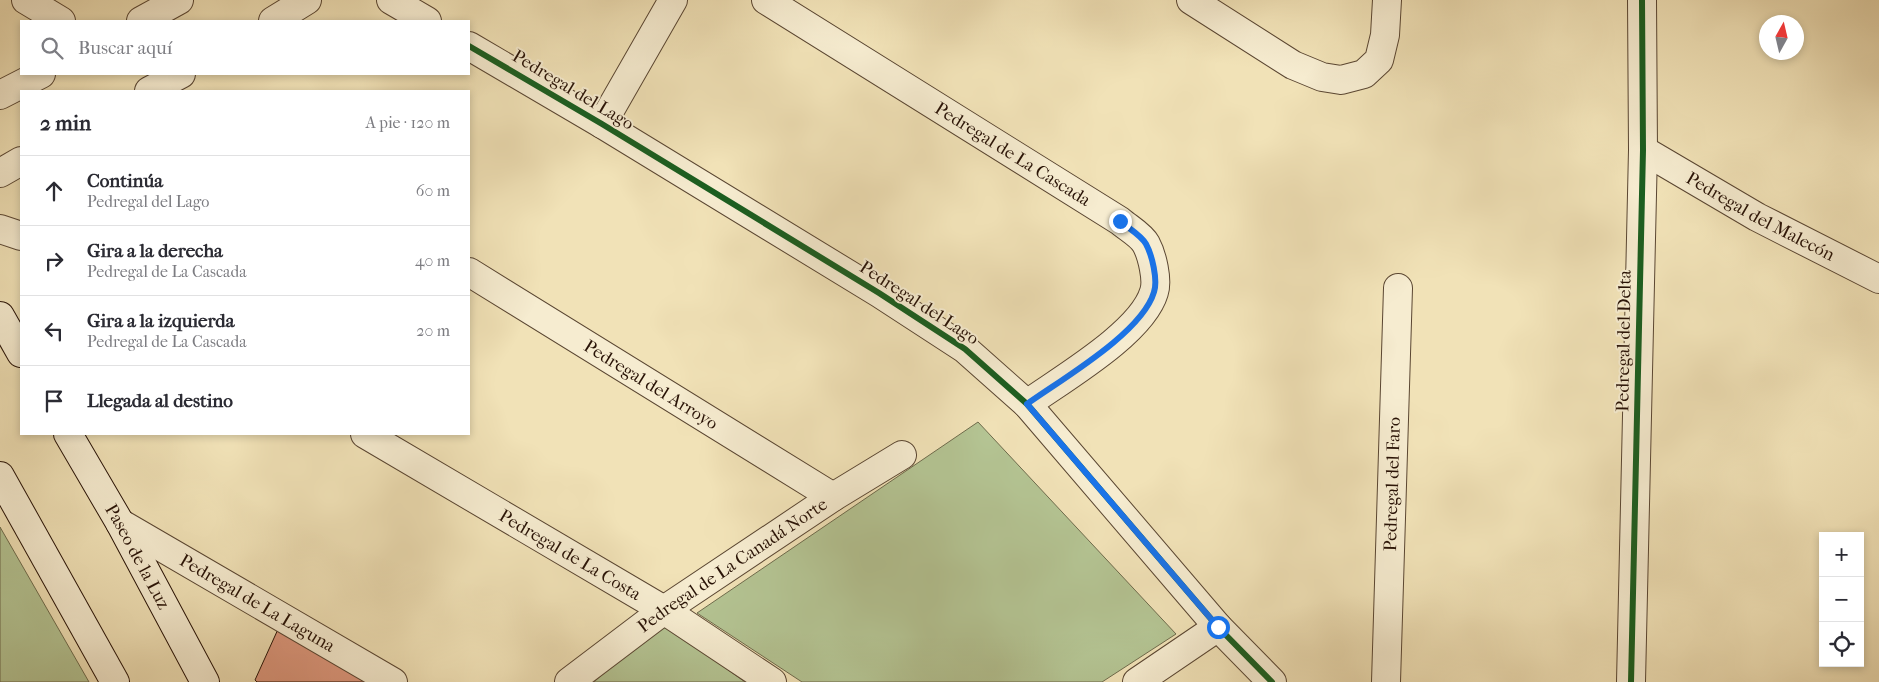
<!DOCTYPE html>
<html lang="es">
<meta charset="utf-8">
<style>
:root{--surface:#fff;--page:#f2f2f3;--text:#2b2b33;--muted:#7c7c81;--line:#e1e1e2}
body{margin:0;font-family:"IM FELL French Canon",serif;background:var(--page);color:var(--text)}
.controls{position:absolute;right:15px;bottom:15px;display:grid;overflow:hidden;border-radius:0px;box-shadow:0 2px 8px #0003}
.controls button{width:45px;height:45px;display:grid;place-items:center;padding:0;border:0;border-bottom:1px solid var(--line);background:var(--surface);color:var(--text);font:25px sans-serif}
.compass{position:absolute;left:1759px;top:15px;width:45px;height:45px;border-radius:50%;background:var(--surface);box-shadow:0 2px 8px #0003;rotate:8deg}
.stop{position:absolute;width:15px;height:15px;margin:-11px;border:4px solid #1a73e8;border-radius:50%;background:#fff}
.stop.end{background:#1a73e8;border-color:#fff;box-shadow:0 1px 5px #0008}
.list{margin:0;padding:0;list-style:none}
h2{display:flex;justify-content:space-between;align-items:center;height:65px;margin:0;padding:0 20px;font-size:21px}
h2 small{font-size:16px;font-weight:400;color:var(--muted)}
.list li{display:grid;grid-template-columns:32px 1fr auto;gap:15px;align-items:center;box-sizing:border-box;height:70px;padding:0 20px;border-top:1px solid var(--line)}
.list b{display:block;font-size:19px;white-space:nowrap}
.list p{margin:0;font-size:16px;white-space:nowrap;color:var(--muted)}
.list em{font-size:16px;font-style:normal;color:var(--muted)}
.icon{flex:none;width:28px;height:28px;fill:none;stroke:currentColor;stroke-width:2;stroke-linecap:round;stroke-linejoin:round}
.map{position:relative;flex:none;width:1879px;height:682px;overflow:hidden}
.search{position:absolute;background:var(--surface);box-shadow:0 2px 8px #0003;left:20px;top:20px;width:450px;height:55px;display:flex;align-items:center;gap:12px;box-sizing:border-box;padding:0 18px;border-radius:0px;color:var(--muted);font-size:19px}
.panel{position:absolute;background:var(--surface);box-shadow:0 2px 8px #0003;left:20px;top:90px;width:450px;height:345px;border-radius:0px}
.map>svg:first-child{display:block}
</style>
<div class="map">
<svg width="1879" height="682" viewBox="0 0 1879 682">
<rect width="100%" height="100%" fill="#f1e2b7"/>
<filter id="stains"><feTurbulence type="fractalNoise" baseFrequency=".004" numOctaves="4"/><feColorMatrix values="0 0 0 0 .2 0 0 0 0 .09 0 0 0 0 .02 0 0 0 .5 -.17"/></filter>
<radialGradient id="worn" r=".72"><stop offset=".6" stop-color="#630" stop-opacity="0"/><stop offset="1" stop-color="#630" stop-opacity=".3"/></radialGradient>
<g fill="#b4c493" stroke="#6e6b4c">
<path d="M978,422L1176,634L1102,682H802L697,613Z"/>
<path d="M0,527L89,682H0Z"/>
<path d="M660,621L745,682H594Z"/>
</g>
<path fill="#de987e" stroke="#281206" d="M279,627L378,682H257L255,680Z"/>
<g fill="none" stroke-linecap="round" stroke-linejoin="round">
<defs>
<g id="street">
<path d="M26,0L61,21"/>
<path d="M391,0L427,21"/>
<path id="s1" d="M766,0L1120,221C1128,228 1141,235 1146,244C1152,255 1158,280 1154,292C1142,333 1062,379 1027,404"/>
<path d="M1191,0L1293,65L1322,77L1341,80L1364,74L1379,60L1385,35L1387,0"/>
<path d="M141,21L179,0"/>
<path d="M273,21L307,0"/>
<path d="M469,46L602,124L879,293L965,349L1027,404L1218,627L1272,682"/>
<path d="M149,91L181,74"/>
<path d="M0,95L41,74"/>
<path d="M602,124L673,0"/>
<path id="s2" d="M1643,150L1757,217L1879,279"/>
<path d="M0,173L21,161"/>
<path d="M0,229L21,236"/>
<path id="s3" d="M469,272L833,497"/>
<path id="s4" d="M365,434L664,610L772,682"/>
<path id="s5" d="M120,523L393,682"/>
<path id="s6" d="M569,682L664,610L833,497L902,455"/>
<path d="M1137,682L1218,627"/>
<path id="s7" d="M1386,682L1398,288"/>
<path d="M1631,682L1643,150L1642,0"/>
</g>
<g id="secondary">
<path d="M0,316L21,353"/>
<path id="s8" d="M68,434L120,523L205,682"/>
<path d="M0,476L115,682"/>
</g>
</defs>
<use href="#street" stroke="#5a4632" stroke-width="30"/>
<use href="#secondary" stroke="#281206" stroke-width="30"/>
<use href="#street" stroke="#f6ecd0" stroke-width="28"/>
<use href="#secondary" stroke="#f6ecd0" stroke-width="28"/>
<defs>
<g id="cycleway">
<path d="M469,46L602,124L879,293L965,349L1027,404L1218,627L1272,682"/>
<path d="M1631,682L1643,150L1642,0"/>
</g>
</defs>
<use href="#cycleway" stroke="#f6ecd0" stroke-width="9"/>
<use href="#cycleway" stroke="#1b5e20" stroke-width="6"/>
</g>
<g fill="none" stroke-linecap="round" stroke-linejoin="round">
<path stroke="#1a73e8" stroke-width="6" d="M1120,221C1128,228 1141,235 1146,244C1152,255 1158,280 1154,292C1142,333 1062,379 1027,404L1218,627"/>
</g>
<g text-anchor="middle" dominant-baseline="central" stroke-width="4" stroke-linejoin="round" paint-order="stroke">
<g font-size="18" fill="#281206" stroke="#f6ecd0">
<text transform="translate(573 90) rotate(31)">Pedregal del Lago</text>
<text stroke="none"><textPath href="#s1" startOffset="291">Pedregal de La Cascada</textPath></text>
<text stroke="none"><textPath href="#s2" startOffset="135">Pedregal del Malecón</textPath></text>
<text transform="translate(919 303) rotate(33)">Pedregal del Lago</text>
<text transform="translate(1624 341) rotate(-89)">Pedregal del Delta</text>
<text stroke="none"><textPath href="#s3" startOffset="214">Pedregal del Arroyo</textPath></text>
<text stroke="none"><textPath href="#s7" startOffset="198">Pedregal del Faro</textPath></text>
<text stroke="none"><textPath href="#s4" startOffset="238">Pedregal de La Costa</textPath></text>
<text stroke="none"><textPath href="#s8" startOffset="141">Paseo de la Luz</textPath></text>
<text stroke="none"><textPath href="#s6" startOffset="201">Pedregal de La Canadá Norte</textPath></text>
<text stroke="none"><textPath href="#s5" startOffset="159">Pedregal de La Laguna</textPath></text>
</g>
</g>
<rect width="100%" height="100%" filter="url(#stains)"/>
<rect width="100%" height="100%" fill="url(#worn)"/>
</svg>
<div class="controls">
<button>+</button>
<button>−</button>
<button><svg class="icon" aria-label="locate" viewBox="0 0 24 24"><circle cx="12" cy="12" r="6"/><path d="M12 2v4M12 18v4M2 12h4M18 12h4"/></svg></button>
</div>
<svg class="compass" viewBox="-18 -18 36 36"><path d="M0-13l5 13h-10z" fill="#e53935"/><path d="M0 13l5-13h-10z" fill="#7c7c81"/></svg>
<div class="stop" style="left:1218px;top:627px"></div>
<div class="stop end" style="left:1120px;top:221px"></div>
<div class="search"><svg class="icon" aria-label="search" viewBox="0 0 24 24"><circle cx="10" cy="10" r="6"/><path d="M15 15l6 6"/></svg>Buscar aquí</div>
<section class="panel">
<h2>2 min<small>A pie · 120 m</small></h2>
<ul class="list">
<li><svg class="icon" aria-label="ahead" viewBox="0 0 24 24"><path d="M12 20V5M6 11l6-6 6 6"/></svg><div><b>Continúa</b><p>Pedregal del Lago</p></div><em>60 m</em></li>
<li><svg class="icon" aria-label="right" viewBox="0 0 24 24"><path d="M7 20v-9h11M14 6l5 5-5 5"/></svg><div><b>Gira a la derecha</b><p>Pedregal de La Cascada</p></div><em>40 m</em></li>
<li><svg class="icon" aria-label="left" viewBox="0 0 24 24"><path d="M17 20v-9H6M10 6l-5 5 5 5"/></svg><div><b>Gira a la izquierda</b><p>Pedregal de La Cascada</p></div><em>20 m</em></li>
<li><svg class="icon" aria-label="arrive" viewBox="0 0 24 24"><path d="M6 21V4h12l-3 4 3 4H6"/></svg><div><b>Llegada al destino</b></div></li>
</ul>
</section>
</div>
